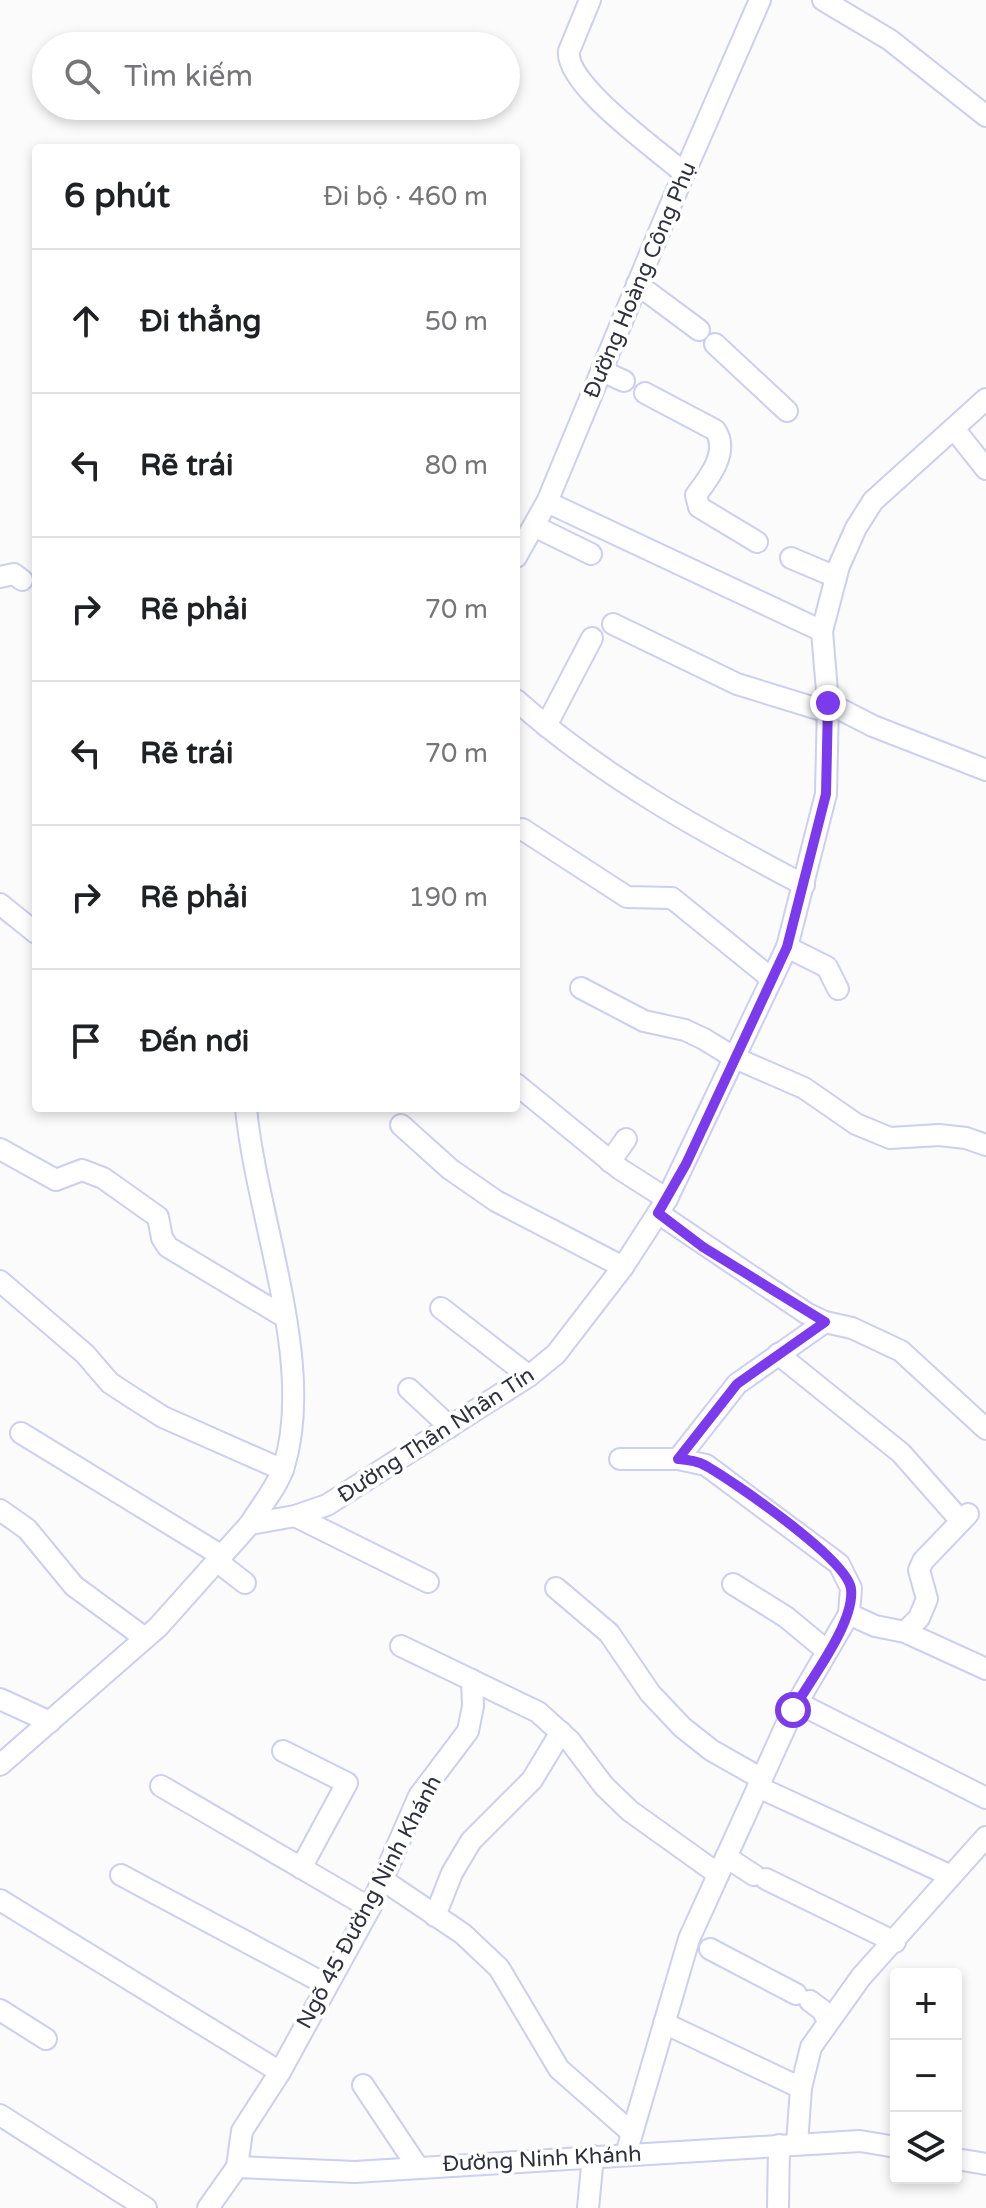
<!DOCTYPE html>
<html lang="vi">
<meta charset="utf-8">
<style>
:root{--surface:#fff;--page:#f2f2f2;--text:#202124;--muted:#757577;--line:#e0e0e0}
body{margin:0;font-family:"Varela Round",sans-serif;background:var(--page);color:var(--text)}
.controls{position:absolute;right:24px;bottom:24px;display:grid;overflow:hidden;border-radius:8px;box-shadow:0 4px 12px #0003}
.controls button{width:72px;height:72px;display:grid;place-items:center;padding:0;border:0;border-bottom:2px solid var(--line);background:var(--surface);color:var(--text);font:40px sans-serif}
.stop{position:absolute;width:24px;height:24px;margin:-18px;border:6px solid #7c3aed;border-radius:50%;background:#fff}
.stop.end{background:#7c3aed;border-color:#fff;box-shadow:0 2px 8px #0008}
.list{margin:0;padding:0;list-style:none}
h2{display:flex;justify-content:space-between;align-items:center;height:104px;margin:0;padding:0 32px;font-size:34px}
h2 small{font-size:26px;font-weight:400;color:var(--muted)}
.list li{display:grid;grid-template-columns:52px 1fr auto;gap:24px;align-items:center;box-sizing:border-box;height:144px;padding:0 32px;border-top:2px solid var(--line)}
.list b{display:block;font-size:30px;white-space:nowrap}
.list em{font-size:26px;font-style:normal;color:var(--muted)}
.icon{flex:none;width:44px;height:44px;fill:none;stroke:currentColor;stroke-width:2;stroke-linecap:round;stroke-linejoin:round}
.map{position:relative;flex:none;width:986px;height:2208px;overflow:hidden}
.search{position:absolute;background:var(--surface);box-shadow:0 4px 12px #0003;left:32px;top:32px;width:488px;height:88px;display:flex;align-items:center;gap:20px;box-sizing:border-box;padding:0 28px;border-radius:44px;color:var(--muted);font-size:30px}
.panel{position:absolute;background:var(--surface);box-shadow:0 4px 12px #0003;left:32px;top:144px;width:488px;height:968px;border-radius:8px}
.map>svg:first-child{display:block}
</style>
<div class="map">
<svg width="986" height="2208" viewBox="0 0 986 2208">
<rect width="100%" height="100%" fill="#fbfbfb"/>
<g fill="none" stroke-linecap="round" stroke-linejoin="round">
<defs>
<g id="minor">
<path d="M590,0L569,51C564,84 659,151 684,173"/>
<path d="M823,0L890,40L986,116"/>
<path d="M637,284L699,330"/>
<path d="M715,344L787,411"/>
<path d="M602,371L624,381"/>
<path d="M645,393L715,430C730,451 709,478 696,495L699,507L757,542"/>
<path d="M955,430L986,469"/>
<path d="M547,502L822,631"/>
<path d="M534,526L591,554"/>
<path d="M516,557L547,502L667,213L760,0"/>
<path d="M791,558L836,577"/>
<path d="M0,577L14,574L22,580"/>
<path d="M613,624L737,684L828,712"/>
<path d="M516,700C602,777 702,831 804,885"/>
<path d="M828,703L873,726L986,770"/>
<path d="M546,726L592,638"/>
<path d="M522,829L627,897L672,898L772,979"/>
<path d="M0,904L36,933"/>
<path d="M787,947L827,967L838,989"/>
<path d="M581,988L644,1021L685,1030L704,1039L735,1058L804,1088L856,1124L890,1138L939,1135L966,1138L986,1145"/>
<path d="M516,1084L620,1169L667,1199"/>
<path d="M246,1108C256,1216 316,1363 284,1466C278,1486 261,1506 250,1524"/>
<path d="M401,1125L450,1169L496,1201L623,1267"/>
<path d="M0,1149L56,1180L82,1170L103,1178L158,1217L162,1238L168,1247L283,1316"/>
<path d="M610,1162L626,1139"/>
<path d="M658,1213L806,1313L825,1322L852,1328L901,1351L986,1429"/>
<path d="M0,1281L85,1354L110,1383L133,1398L163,1417L283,1470"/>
<path d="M441,1308L529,1376"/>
<path d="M778,1354L901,1453L961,1521"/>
<path d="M409,1389L450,1427"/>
<path d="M21,1433L222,1556"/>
<path d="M620,1459H678L706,1465L839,1564L851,1588L849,1614L793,1710L689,1939L626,2154"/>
<path d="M678,1459L737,1384L825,1322"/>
<path d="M0,1510L27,1529L74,1586L145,1638"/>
<path d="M295,1516L428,1582"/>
<path d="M218,1562L245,1583"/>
<path d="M733,1584L786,1617L827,1651"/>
<path d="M556,1588L609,1633L650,1693L682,1727L711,1750L762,1779"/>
<path d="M849,1614L875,1626L905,1632L986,1669"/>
<path d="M905,1632L919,1618L927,1599L919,1570L923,1561L968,1514"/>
<path d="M401,1646L538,1712L570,1741L604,1786L630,1811L718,1874"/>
<path d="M0,1699L50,1722"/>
<path d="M798,1703L986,1798"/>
<path d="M283,1751L347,1783L301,1868"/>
<path d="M0,1765L158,1627L250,1524L295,1516L327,1505L529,1376L556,1354L623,1267L667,1199L787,947L826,794L828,703L822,631L839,566L856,528L873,501L986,399"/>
<path d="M161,1786L370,1908"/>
<path d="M758,1787L949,1875"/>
<path d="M726,1857L754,1875"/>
<path d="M121,1875L327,1985"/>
<path d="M766,1879L895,1942"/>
<path d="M383,1880L463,1934L499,1968L559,2069L632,2133"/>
<path d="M0,1900L280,2072"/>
<path d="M435,1916L452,1873L471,1841L532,1780L561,1732"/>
<path d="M710,1949L796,1994"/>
<path d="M810,2001L822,2010L828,2021"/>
<path d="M0,2010L46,2039"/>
<path d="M664,2023L801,2088"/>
<path d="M363,2085L417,2166"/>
<path d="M0,2115L146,2208"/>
<path d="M797,2144L801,2088L811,2047L861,1977L986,1837"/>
<path d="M956,2159L986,2164"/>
<path d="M237,2167L242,2131L280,2072L370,1908L419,1796L468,1731L473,1706L472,1680"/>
<path d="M208,2208L237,2167L355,2172L860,2141L896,2147"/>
<path d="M588,2208L593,2156"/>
<path d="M778,2208L779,2145"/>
</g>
</defs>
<use href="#minor" stroke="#cccff0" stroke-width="24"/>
<use href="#minor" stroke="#fff" stroke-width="20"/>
</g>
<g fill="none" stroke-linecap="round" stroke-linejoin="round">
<path stroke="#7c3aed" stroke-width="10" d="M793,1710C810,1680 855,1623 851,1589C848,1560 737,1484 708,1467C699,1461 688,1460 678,1459L737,1384L825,1322L703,1247L658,1213L686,1164L787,947L826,794L828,703"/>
</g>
<g text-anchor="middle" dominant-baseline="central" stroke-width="8" stroke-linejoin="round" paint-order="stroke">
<g font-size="22" fill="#2f303d" stroke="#fff">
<text transform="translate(640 280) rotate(-67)">Đường Hoàng Công Phụ</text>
<text transform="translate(436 1435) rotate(-33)">Đường Thân Nhân Tín</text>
<text transform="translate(369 1902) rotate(-62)">Ngõ 45 Đường Ninh Khánh</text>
<text transform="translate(542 2159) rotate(-3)">Đường Ninh Khánh</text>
</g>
</g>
</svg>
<div class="controls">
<button>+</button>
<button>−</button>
<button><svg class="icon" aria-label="layers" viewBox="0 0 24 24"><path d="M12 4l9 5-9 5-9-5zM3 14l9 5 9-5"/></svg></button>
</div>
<div class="stop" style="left:793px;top:1710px"></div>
<div class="stop end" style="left:828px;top:703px"></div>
<div class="search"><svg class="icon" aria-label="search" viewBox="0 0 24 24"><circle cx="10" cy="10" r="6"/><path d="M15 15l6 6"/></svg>Tìm kiếm</div>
<section class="panel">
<h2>6 phút<small>Đi bộ · 460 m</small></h2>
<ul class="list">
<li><svg class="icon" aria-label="ahead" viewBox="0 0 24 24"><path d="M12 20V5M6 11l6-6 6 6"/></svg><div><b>Đi thẳng</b></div><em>50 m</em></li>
<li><svg class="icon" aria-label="left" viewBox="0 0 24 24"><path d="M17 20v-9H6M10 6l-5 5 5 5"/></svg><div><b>Rẽ trái</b></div><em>80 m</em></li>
<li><svg class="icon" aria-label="right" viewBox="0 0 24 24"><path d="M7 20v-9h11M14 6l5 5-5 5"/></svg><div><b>Rẽ phải</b></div><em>70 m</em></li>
<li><svg class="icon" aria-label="left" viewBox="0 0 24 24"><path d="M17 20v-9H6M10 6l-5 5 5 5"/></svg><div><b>Rẽ trái</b></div><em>70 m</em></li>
<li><svg class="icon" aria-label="right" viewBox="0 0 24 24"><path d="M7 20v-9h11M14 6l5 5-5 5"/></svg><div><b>Rẽ phải</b></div><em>190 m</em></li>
<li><svg class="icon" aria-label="arrive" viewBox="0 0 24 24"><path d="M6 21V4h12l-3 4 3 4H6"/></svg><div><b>Đến nơi</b></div></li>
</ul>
</section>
</div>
